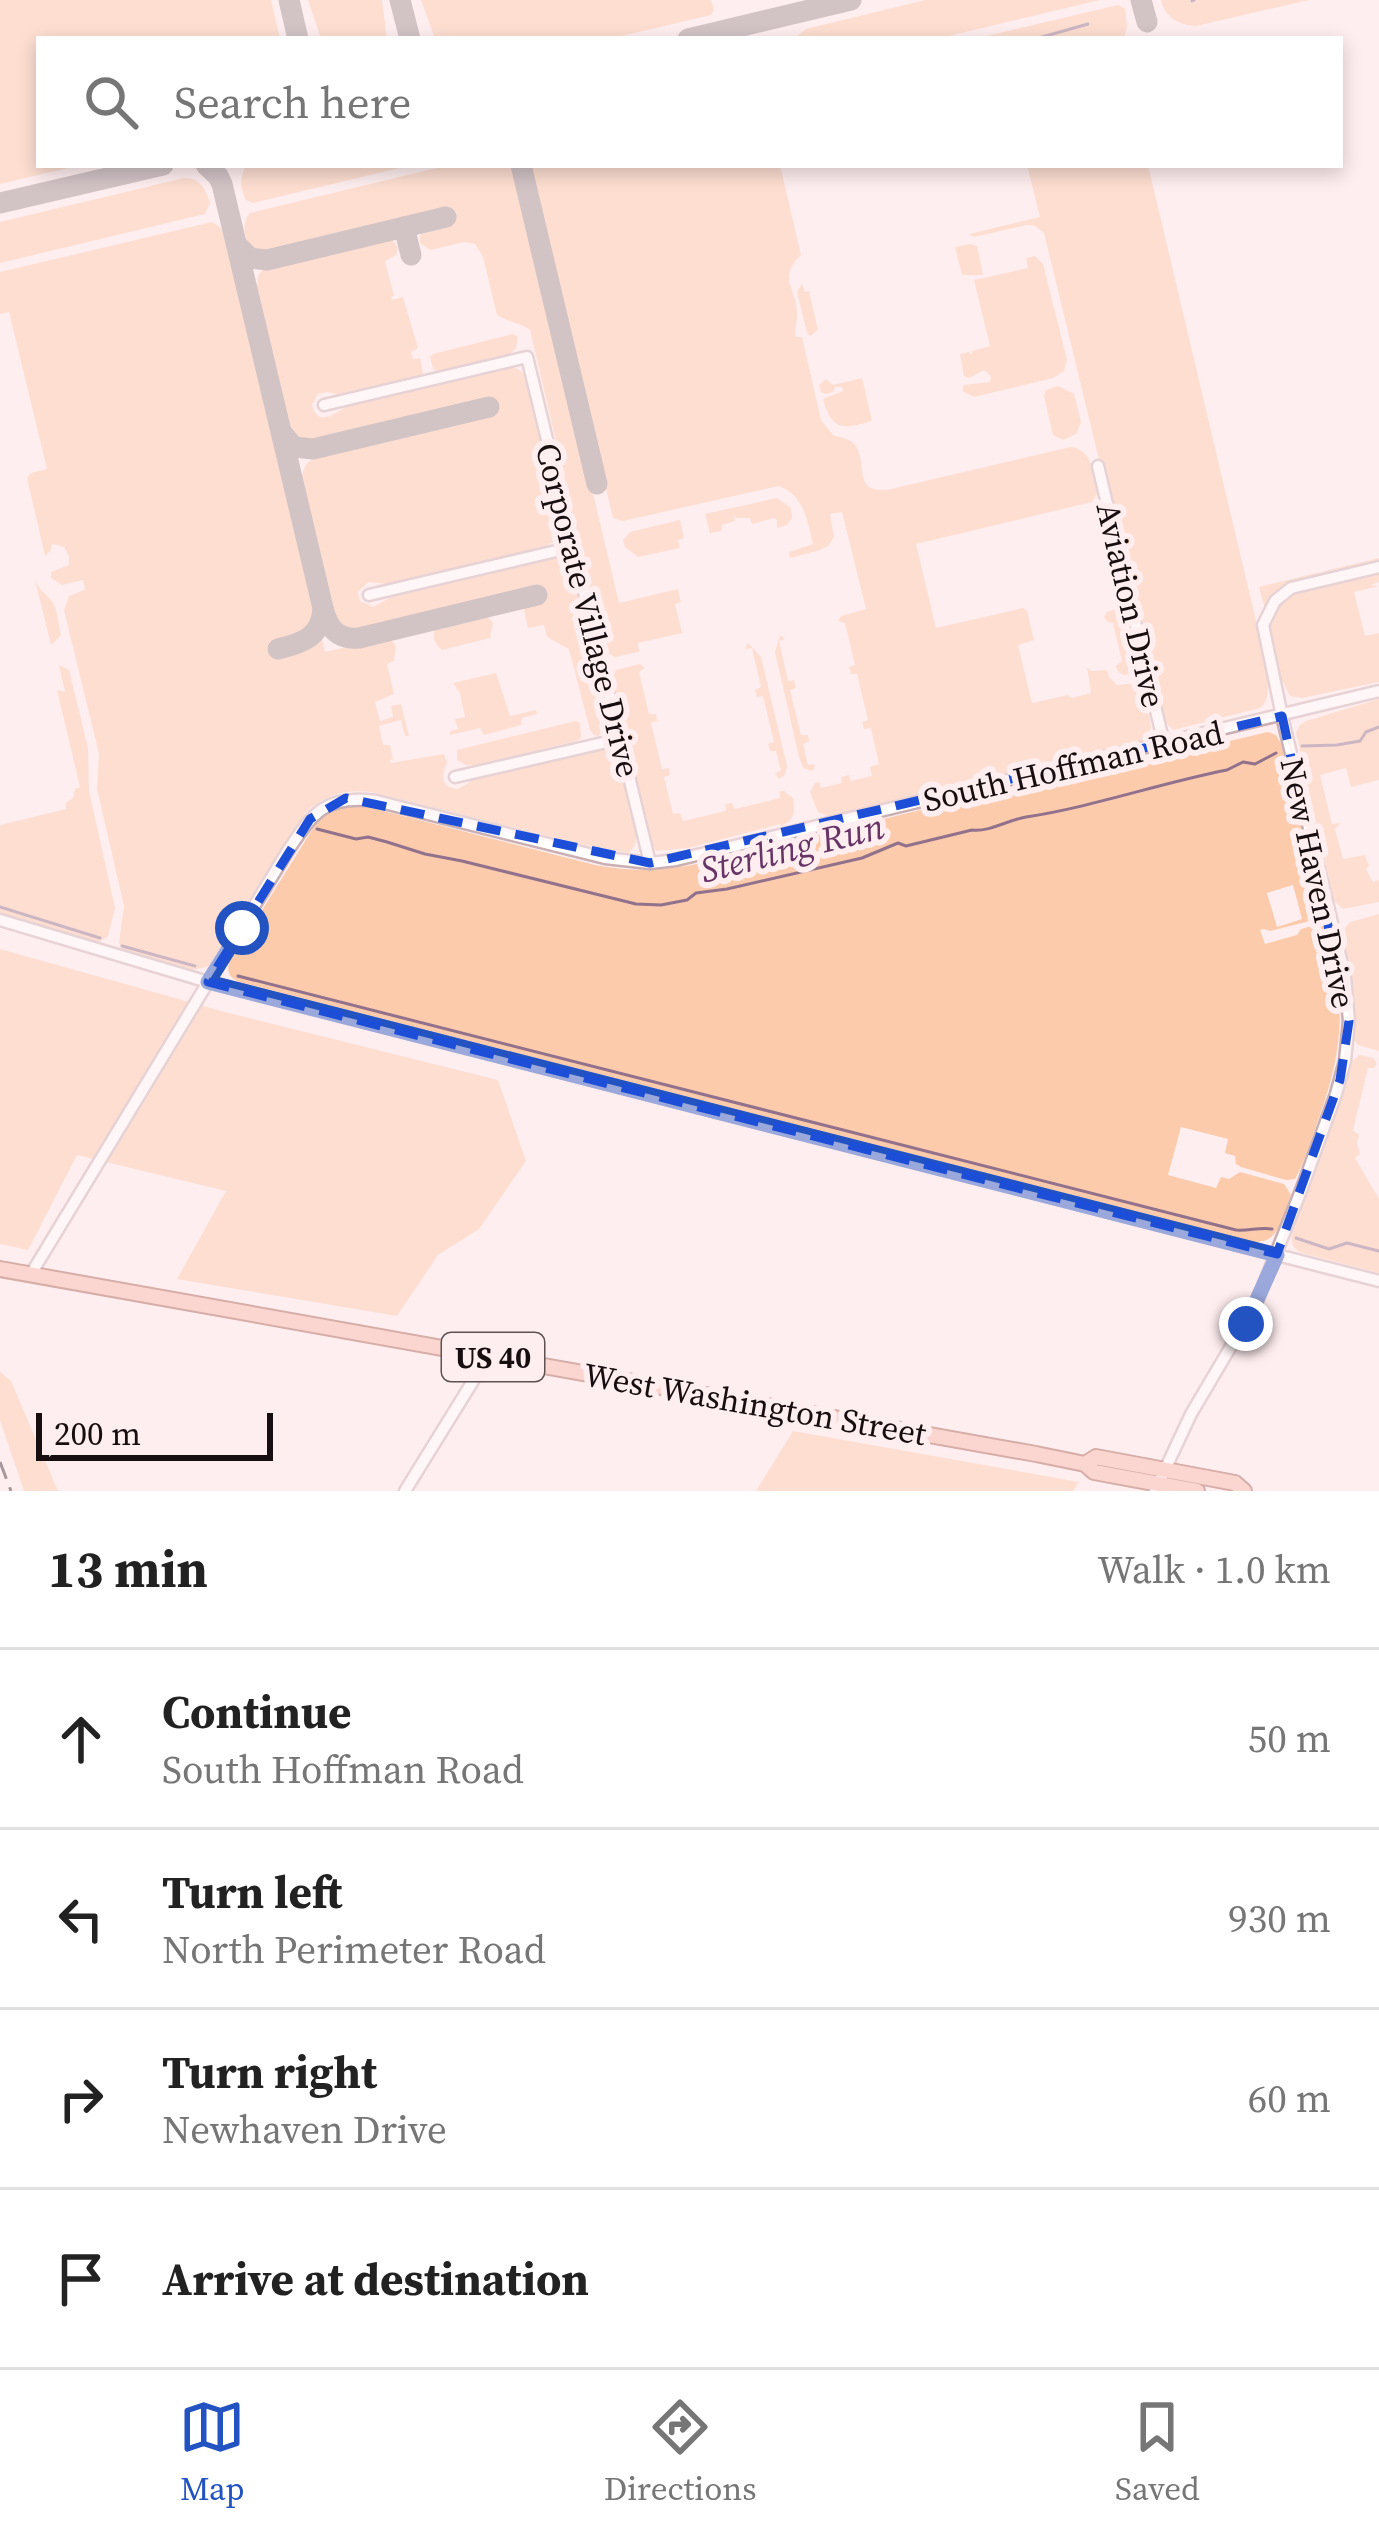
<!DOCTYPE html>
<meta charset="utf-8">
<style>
:root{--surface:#fff;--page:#f6f6f6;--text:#222;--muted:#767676;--line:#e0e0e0;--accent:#2253c1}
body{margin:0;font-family:"Source Serif 4",serif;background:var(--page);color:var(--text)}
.scale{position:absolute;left:36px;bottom:30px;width:237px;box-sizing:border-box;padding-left:12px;border:6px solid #170e0f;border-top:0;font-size:33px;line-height:42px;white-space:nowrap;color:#170e0f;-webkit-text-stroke:9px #ffeef0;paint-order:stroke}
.stop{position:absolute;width:36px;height:36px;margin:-27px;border:9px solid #2253c1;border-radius:50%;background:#fff}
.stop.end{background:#2253c1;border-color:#fff;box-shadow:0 3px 12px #0008}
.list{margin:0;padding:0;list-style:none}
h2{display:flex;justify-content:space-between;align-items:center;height:156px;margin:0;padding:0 48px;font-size:51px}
h2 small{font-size:39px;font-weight:400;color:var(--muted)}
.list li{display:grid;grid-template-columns:78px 1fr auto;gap:36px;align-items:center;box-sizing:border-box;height:180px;padding:0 48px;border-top:3px solid var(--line)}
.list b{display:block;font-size:45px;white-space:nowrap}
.list p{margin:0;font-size:39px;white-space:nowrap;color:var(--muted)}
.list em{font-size:39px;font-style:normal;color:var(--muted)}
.icon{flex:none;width:66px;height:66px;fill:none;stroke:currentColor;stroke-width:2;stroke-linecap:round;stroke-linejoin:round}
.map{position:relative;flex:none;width:1379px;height:1491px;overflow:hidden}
.search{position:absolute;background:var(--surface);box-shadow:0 6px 18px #0003;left:36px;right:36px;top:36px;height:132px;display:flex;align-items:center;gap:30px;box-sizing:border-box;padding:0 42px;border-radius:0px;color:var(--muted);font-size:45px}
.sheet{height:876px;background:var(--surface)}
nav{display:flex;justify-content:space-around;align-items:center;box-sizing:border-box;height:168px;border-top:3px solid var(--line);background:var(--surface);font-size:33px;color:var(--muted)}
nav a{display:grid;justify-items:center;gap:6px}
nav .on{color:var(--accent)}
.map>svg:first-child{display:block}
</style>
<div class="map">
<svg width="1379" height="1491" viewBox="0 0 1379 1491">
<rect width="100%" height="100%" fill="#ffeef0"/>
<g fill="#fbcbac" fill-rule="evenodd">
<path d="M0,0H271L280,39H39V165H81L0,184Z"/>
<path d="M308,0H382L387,39H321Z"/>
<path d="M421,0H711L714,10L711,15L609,39H435Z"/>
<path d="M925,0H1100L936,39H793L806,29Z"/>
<path d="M1161,0H1309L1196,26C1179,25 1165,18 1161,0Z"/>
<path d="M1118,5L1125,9L1127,26L1124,39H974Z"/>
<path d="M247,165H412L253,203L246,200C240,190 239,175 247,165Z"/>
<path d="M449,165H515L619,603L678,589L681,602L675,604L682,633L638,643L639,652L615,657L605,651L530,330C522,323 508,322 497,315L483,257L475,244L465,242L430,250L420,243C418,225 436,226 450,222L447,210L265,252L252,248C244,239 241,222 250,213Z"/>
<path d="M528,165H780L801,255C776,278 798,290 797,316C797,323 794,330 796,337H802L821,420L833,435C838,437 848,438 852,442C872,460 848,496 891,489L1071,447C1093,450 1093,473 1098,492L1092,502L916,544L936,628L1023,608L1027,611L1034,640L1018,645L1032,703L1068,695L1072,698L1091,693L1087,667L1091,671L1107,670L1109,677L1117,685L1138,683L1144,687L1151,727L1148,739L1141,743L828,816L818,812L810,792L815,783L819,782L821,788L842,783L841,777L849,775L851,781L872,776L870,767L879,764L871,728L864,729L862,722L868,720L857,674H851L849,667L855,665L845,623L838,621L841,616L866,609L842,512L830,514L834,537L828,546L820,550L790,558L789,552L813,544C807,520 804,495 779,486L623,521L613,518Z"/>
<path d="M1027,165H1148L1266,663C1266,678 1273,697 1260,708L1173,730L1162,719L1044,233L1035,226L1027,225L974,237L969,234L1040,217Z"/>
<path d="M184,178C201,178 205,189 210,203L205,214L0,263V222Z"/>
<path d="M212,222L221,228L227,241L325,652L389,637L396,646L394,661L387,664L394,694L375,702L380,721L393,717L391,706L401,704L409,736H405L401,720L379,726L383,745H390L393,759L390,760L391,763L444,754L447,763C441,776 441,788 458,789L476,778L607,749L615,753L619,761L637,834L635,845L629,853L585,845L371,792C345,789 325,795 306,812L208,967L190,970L124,952L119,943L124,906L97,789L99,754L64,610L69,596L85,590L83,580L62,585L51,578V572L69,565V556L64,547L52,544L51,550L45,556L27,478L31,473L47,469L9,312L0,314V272Z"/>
<path d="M385,238L392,239L398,248L396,255L385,261L394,296L391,297L392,300L403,297L418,348L411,352L413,359L420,358L423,374L343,395L326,392L318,394L312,405C319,429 335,412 348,406L505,368C519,366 524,372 529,384L563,528L558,540L543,547L387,584L368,582L358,592L360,601L373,607L393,596L551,557L565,559L573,569L609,717L608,726L598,736L594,735L590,730L569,649L547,637L544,625L528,628L523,605L540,601L537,589L375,628L346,629L336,617L302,477C305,457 317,458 333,451L496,411L492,399L310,441L296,437L290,428L257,288C258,280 256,276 263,270C277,259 363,243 385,238Z"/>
<path d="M970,244L977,246L983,275H962L955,247Z"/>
<path d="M1035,256L1043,264L1067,360L1064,371L1053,378L974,397L962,391L964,385L990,382L991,376L984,370L969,378L964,376L960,354L969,352L972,355V351L990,346L974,280L1028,268L1026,258Z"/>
<path d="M802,284L805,292L809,291L818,330L810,336L807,333L797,292Z"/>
<path d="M513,334L518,337L516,348L510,354L438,372L433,369L430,357L433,354Z"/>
<path d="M862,378L872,421C844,429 832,432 823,399L843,391L842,387H835L833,392L825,394L821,392L819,385L826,379L833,385Z"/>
<path d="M1058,386L1074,394L1081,422L1076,434L1063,440L1053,435L1044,396L1046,390Z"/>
<path d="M777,498L791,508L792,518L787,525L777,528V520L774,518L752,524L750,518H736L734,514L735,521L722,525L721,531L710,533L705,514Z"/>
<path d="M680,520L684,538L678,540L680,548L638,557L625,547L623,540L630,532Z"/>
<path d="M1379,558V561C1342,570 1284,573 1265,609L1259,587Z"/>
<path d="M1379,572V582L1371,585L1379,586L1354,592L1365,636L1379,633V682L1302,698L1290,696C1234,591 1296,591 1379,572Z"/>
<path d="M34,576C38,589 42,590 50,599C58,607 58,624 61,635L51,645Z"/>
<path d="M1116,609L1127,615L1139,661L1133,673L1124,675L1118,672L1116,666L1122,661L1113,623L1108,622L1104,617L1107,612Z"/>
<path d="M484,613L493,623L490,638L442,650C433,643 432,635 436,625Z"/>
<path d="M780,635L785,639L779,641L788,681L794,680L796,688L790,690L801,735H808L809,742L803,744L808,765L814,764L815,768L812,771L803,768L799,757L775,652Z"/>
<path d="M748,643L761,657L787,766L785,775L779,779L775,773L781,771L776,751H770L768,744L774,742L763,696L757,697L755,690L761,687L752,648L745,649Z"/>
<path d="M640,664L645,668L639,672L649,714H656L657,721L651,723L662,769L669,768L670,775L664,777L673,814L680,813L683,821L726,811L725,804L732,803L735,809L780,798V791H784L793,798C795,811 795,821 781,826L780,824L688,848L656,851L650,839L612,679L616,670Z"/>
<path d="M59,665L69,670L88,748L89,791L115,908L108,936L96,944L0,913V825L66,809V803L73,798L75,789L80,787L57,690L65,692Z"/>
<path d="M496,673L510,716L536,710L537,714L522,718L521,725L484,735L480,728L450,735V731L458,729L455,719L465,717L460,693L453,683Z"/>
<path d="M1379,699V780L1351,787L1346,768L1320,775L1332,824L1341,823L1335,829L1343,859L1365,855L1369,866L1366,869L1373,882L1379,880V902L1343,909L1334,901L1296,733L1299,726L1306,721Z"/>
<path d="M576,721L580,723L581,738L576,741L475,765H466L457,760V750Z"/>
<path d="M1268,732L1276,735L1281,744L1322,912L1318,919L1270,931L1264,929L1260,930L1265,944L1297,935L1301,929L1319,924L1326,928C1347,1006 1344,1050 1316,1126C1310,1144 1304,1163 1295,1179L1286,1180L1241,1167L1236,1164L1235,1156L1225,1153L1228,1139L1181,1127L1168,1175L1216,1188L1221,1177L1229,1179L1240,1172L1284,1184L1291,1195C1283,1215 1280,1243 1255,1242L243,983C232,980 226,974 229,963L312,830C326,810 344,804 368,807L595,865C631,872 665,871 701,863L1061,776L1097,772ZM1293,885L1302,919L1277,927L1267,893Z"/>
<path d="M1379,914V1051L1358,1045L1354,1040V992L1342,932L1350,922Z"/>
<path d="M0,949L225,1012L498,1080L526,1161L479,1229L438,1255L397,1316L177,1279L226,1191L77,1155L28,1250L0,1244Z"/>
<path d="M1359,1055L1373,1058L1377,1064L1374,1068H1368L1353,1130L1359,1135L1357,1143L1360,1154L1355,1158L1379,1199V1273L1299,1252L1293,1246L1291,1237L1344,1091L1351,1062Z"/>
<path d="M0,1372L11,1381L58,1491H24L0,1420Z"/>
<path d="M793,1431L1079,1482L1073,1491H756Z"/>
</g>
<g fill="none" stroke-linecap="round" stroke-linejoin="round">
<g stroke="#91718c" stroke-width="3">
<path d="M1192,1L1194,0"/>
<path d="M1035,39L1088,24"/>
<path d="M1302,746L1337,745L1360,741L1366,732L1379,727"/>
<path d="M317,829L356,839L368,837L387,842L425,854L462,861L636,904L661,905L687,900L696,893L727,889L862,858L898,843L906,846L972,830C990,832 1008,820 1026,817C1093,807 1160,783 1227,770L1243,762L1255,764L1276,753"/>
<path d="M0,907L100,938"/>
<path d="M122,946L195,966"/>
<path d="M238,976L1236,1230C1249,1231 1260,1227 1272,1229"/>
<path d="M1296,1238L1329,1249L1347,1243L1379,1251"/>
</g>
<g stroke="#9c8e90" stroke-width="21">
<path d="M289,0L298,39"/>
<path d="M400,0L410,39"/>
<path d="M1141,0L1147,22"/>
<path d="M688,39L851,0"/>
<path d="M206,165L218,176L222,184L323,608C328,628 337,640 359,638L537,595"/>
<path d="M521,165L597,484"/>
<path d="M0,203L163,165"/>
<path d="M404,227L411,255"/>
<path d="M237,245L250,258L267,260L446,217"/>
<path d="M282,433L294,447L313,449L489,407"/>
<path d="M278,649C303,643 321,637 323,609"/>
</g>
<defs>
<g id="minor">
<path d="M324,405L527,357L650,863"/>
<path d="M1098,466L1164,744"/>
<path d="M369,595L573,547"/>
<path d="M455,777L620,739"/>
<path d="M0,920L208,982L1379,1281"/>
<path d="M31,1274L287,852C313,813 325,794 376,801L605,858L650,863L676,860L1379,691"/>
<path d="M405,1491L473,1381L480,1355"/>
<path d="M1155,1491L1191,1414L1256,1304L1302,1188L1336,1094L1345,1061L1349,1021L1345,977L1282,716L1263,625L1275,601L1291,588L1379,567"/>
</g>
<g id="major">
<path d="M0,1269L1036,1454L1085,1464L1094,1472L1197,1491"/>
<path d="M1085,1464L1096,1457L1235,1483L1244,1491"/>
</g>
</defs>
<use href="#minor" stroke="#cab0b3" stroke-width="15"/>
<use href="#major" stroke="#a45d4f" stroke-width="18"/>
<use href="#minor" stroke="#fff" stroke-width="10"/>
<use href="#major" stroke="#f6b8aa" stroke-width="14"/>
<path stroke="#3a2f31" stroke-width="3" stroke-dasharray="18 9" stroke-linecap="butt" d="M0,1462L11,1491"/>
</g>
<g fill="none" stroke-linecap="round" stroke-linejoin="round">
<path stroke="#2253c1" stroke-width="15" d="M242,928L208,982L1277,1255L1246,1324"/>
</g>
<path d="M0 0H1379V1491H0ZM1282,716L1349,1021L1340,1080L1277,1254L208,982L310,819L346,798L650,863Z" fill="#ffeef0" fill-opacity=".55" fill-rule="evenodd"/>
<path fill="none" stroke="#1d4ed8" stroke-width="9" stroke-dasharray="24 15" stroke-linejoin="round" d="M1282,716L1349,1021L1340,1080L1277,1254L208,982L310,819L346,798L650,863Z"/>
<g text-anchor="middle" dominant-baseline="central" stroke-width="12" stroke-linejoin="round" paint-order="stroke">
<rect fill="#ffeef0" stroke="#5d5152" stroke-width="3" x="442" y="1333" width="102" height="48" rx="9"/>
<g font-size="30" font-weight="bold" fill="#170e0f">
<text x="493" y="1357">US 40</text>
</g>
<g font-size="33" fill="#170e0f" stroke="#ffeef0">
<text transform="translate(1131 605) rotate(77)">Aviation Drive</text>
<text transform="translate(588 610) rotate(76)">Corporate Village Drive</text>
<text transform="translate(1073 766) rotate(-13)">South Hoffman Road</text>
<text transform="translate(1318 883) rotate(78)">New Haven Drive</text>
<text transform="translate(755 1404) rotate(10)">West Washington Street</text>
</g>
<g font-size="36" font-style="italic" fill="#673466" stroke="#ffeef0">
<text transform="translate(792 848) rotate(-14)">Sterling Run</text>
</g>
</g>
</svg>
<div class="scale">200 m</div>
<div class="stop" style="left:242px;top:928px"></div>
<div class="stop end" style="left:1246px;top:1324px"></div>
<div class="search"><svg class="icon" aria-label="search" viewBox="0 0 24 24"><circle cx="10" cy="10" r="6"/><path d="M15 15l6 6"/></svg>Search here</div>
</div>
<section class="sheet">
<h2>13 min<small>Walk · 1.0 km</small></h2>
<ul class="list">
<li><svg class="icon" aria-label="ahead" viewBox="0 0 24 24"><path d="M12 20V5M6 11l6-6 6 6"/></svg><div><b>Continue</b><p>South Hoffman Road</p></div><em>50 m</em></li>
<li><svg class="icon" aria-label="left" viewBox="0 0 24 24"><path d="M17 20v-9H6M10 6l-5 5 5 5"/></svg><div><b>Turn left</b><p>North Perimeter Road</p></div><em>930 m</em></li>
<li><svg class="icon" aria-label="right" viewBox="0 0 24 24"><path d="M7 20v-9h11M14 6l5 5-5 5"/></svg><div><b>Turn right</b><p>Newhaven Drive</p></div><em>60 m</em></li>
<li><svg class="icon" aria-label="arrive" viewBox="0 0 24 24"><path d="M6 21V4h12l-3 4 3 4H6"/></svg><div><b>Arrive at destination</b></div></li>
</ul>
</section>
<nav>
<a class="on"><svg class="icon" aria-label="map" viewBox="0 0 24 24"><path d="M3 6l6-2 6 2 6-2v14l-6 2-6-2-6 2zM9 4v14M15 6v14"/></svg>Map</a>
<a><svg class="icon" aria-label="directions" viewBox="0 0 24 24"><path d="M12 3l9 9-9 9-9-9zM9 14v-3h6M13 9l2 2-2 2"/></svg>Directions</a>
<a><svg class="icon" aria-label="saved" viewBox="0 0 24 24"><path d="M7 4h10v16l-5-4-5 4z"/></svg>Saved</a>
</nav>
